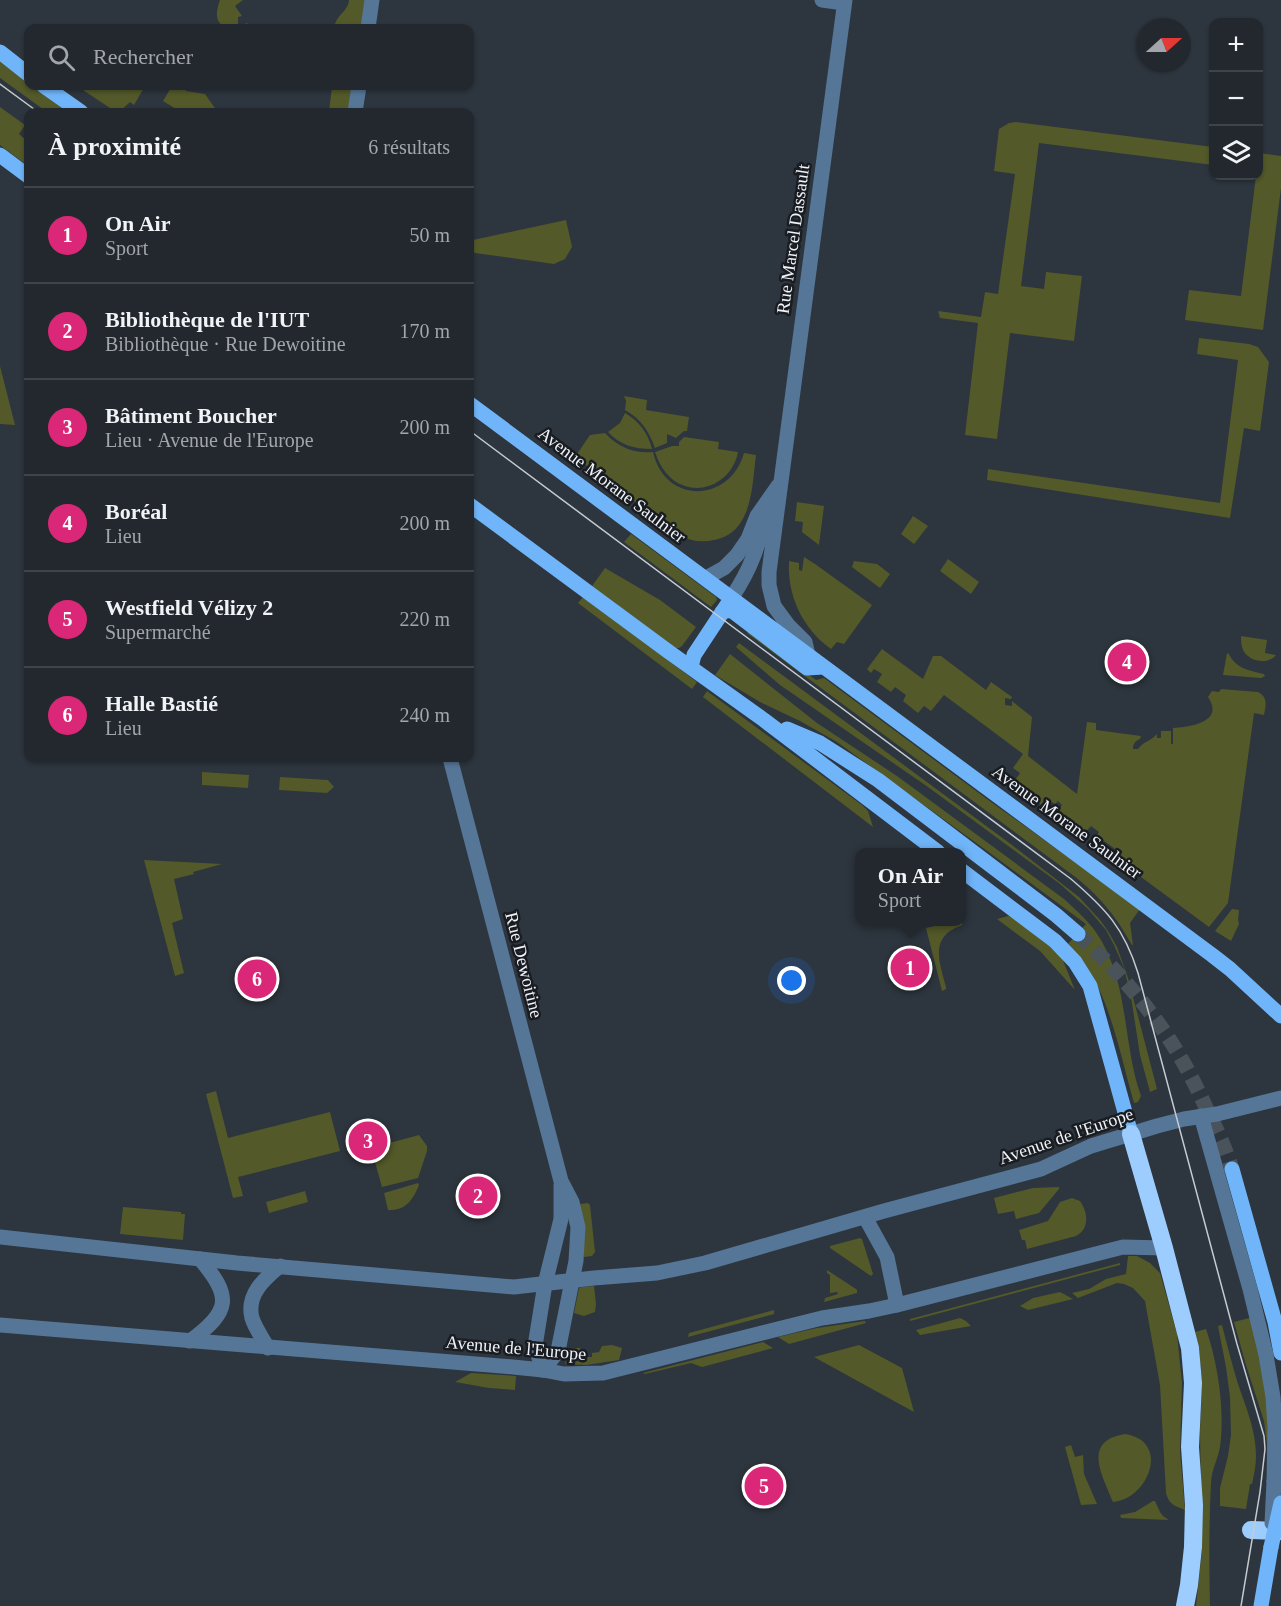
<!DOCTYPE html>
<html lang="fr">
<meta charset="utf-8">
<style>
:root{--surface:#22282e;--page:#2a3036;--text:#f1f3f6;--muted:#a2a6aa;--line:#3f444a;--accent:#db2777}
body{margin:0;font-family:Georgia,serif;background:var(--page);color:var(--text)}
.controls{position:absolute;right:18px;top:18px;display:grid;overflow:hidden;border-radius:12px;box-shadow:0 2px 4px #0004}
.controls button{width:54px;height:54px;display:grid;place-items:center;padding:0;border:0;border-bottom:2px solid var(--line);background:var(--surface);color:var(--text);font:30px sans-serif}
.compass{position:absolute;left:1137px;top:18px;width:54px;height:54px;border-radius:50%;background:var(--surface);box-shadow:0 2px 4px #0004;rotate:69deg}
.you{position:absolute;left:792px;top:981px;width:21px;height:21px;margin:-15px;border:4px solid #fff;border-radius:50%;background:#1a73e8;box-shadow:0 0 0 9px #1a73e833}
.badge{display:grid;place-items:center;width:39px;height:39px;border-radius:50%;background:var(--accent);color:#fff;font-size:20px;font-weight:700}
.pin{position:absolute;translate:-50% -50%;border:3px solid #fff;box-shadow:0 2px 6px #0006}
.popup{position:absolute;left:855px;top:848px;width:111px;height:78px;box-sizing:border-box;display:grid;place-content:center;border-radius:12px;background:var(--surface);filter:drop-shadow(0 2px 4px #0005);font-size:20px;white-space:nowrap;color:var(--muted)}
.popup b{font-size:22px;color:var(--text)}
.popup::after{content:'';position:absolute;left:50%;top:100%;margin-left:-12px;border:12px solid transparent;border-top-color:var(--surface)}
.list{margin:0;padding:0;list-style:none}
h2{display:flex;justify-content:space-between;align-items:center;height:78px;margin:0;padding:0 24px;font-size:26px}
h2 small{font-size:20px;font-weight:400;color:var(--muted)}
.list li{display:grid;grid-template-columns:39px 1fr auto;gap:18px;align-items:center;box-sizing:border-box;height:96px;padding:0 24px;border-top:2px solid var(--line)}
.list b{display:block;font-size:22px;white-space:nowrap}
.list p{margin:0;font-size:20px;white-space:nowrap;color:var(--muted)}
.list em{font-size:20px;font-style:normal;color:var(--muted)}
.icon{flex:none;width:33px;height:33px;fill:none;stroke:currentColor;stroke-width:2;stroke-linecap:round;stroke-linejoin:round}
.map{position:relative;flex:none;width:1281px;height:1606px;overflow:hidden}
.search{position:absolute;background:var(--surface);box-shadow:0 2px 4px #0004;left:24px;top:24px;width:450px;height:66px;display:flex;align-items:center;gap:15px;box-sizing:border-box;padding:0 21px;border-radius:12px;color:var(--muted);font-size:22px}
.panel{position:absolute;background:var(--surface);box-shadow:0 2px 4px #0004;left:24px;top:108px;width:450px;height:654px;border-radius:12px}
.map>svg:first-child{display:block}
</style>
<div class="map">
<svg width="1281" height="1606" viewBox="0 0 1281 1606">
<rect width="100%" height="100%" fill="#2d353e"/>
<g fill="#535929">
<path d="M220,0H243L235,6L242,16L238,17V24L243,25L247,23L251,28C229,29 209,30 220,0Z"/>
<path d="M349,0H366L361,28H334C337,13 348,12 349,0Z"/>
<path d="M0,61L28,82V86H33L69,112H47L0,78Z"/>
<path d="M77,86H145L134,105L130,102L119,112H116Z"/>
<path d="M172,86H186V91L205,94L217,111L222,112H181L163,101Z"/>
<path d="M332,86H352L348,112H329Z"/>
<path d="M0,107L25,125L19,134L28,142V166L0,145Z"/>
<path d="M1016,122L1213,147V165L1039,143L1021,286L1044,289L1046,272L1082,276L1074,341L1010,333L997,439L965,435L978,323L940,318L938,311L981,317L985,292L998,294L1015,174L994,171L999,129L1009,123Z"/>
<path d="M1259,153L1281,156V188L1263,330L1185,320L1189,290L1241,296L1256,176H1258Z"/>
<path d="M566,220L572,247L565,259L554,264L475,253L472,251L473,240Z"/>
<path d="M1199,338L1249,344L1258,347L1269,362L1260,431L1244,428L1230,518L987,480L988,469L1220,503L1238,360L1197,354Z"/>
<path d="M0,366L15,425L0,424Z"/>
<path d="M624,396L647,400L646,410L689,417L687,431H684L676,438L667,434V443L655,448C649,431 641,419 625,410L626,401Z"/>
<path d="M625,413C639,421 648,433 652,449C634,449 620,445 608,432L620,423Z"/>
<path d="M605,433C618,447 634,454 653,452C665,505 730,503 744,453L756,455C752,485 753,533 714,540C701,543 689,541 678,534L575,457L590,435Z"/>
<path d="M684,437L719,442L718,449L738,452C734,476 709,494 685,486C669,481 660,467 655,452L672,446H679V442Z"/>
<path d="M797,502L824,506L819,545L802,532L803,522L795,521Z"/>
<path d="M913,516L928,526L914,544L901,534Z"/>
<path d="M631,534L716,597L717,600L711,607L624,542Z"/>
<path d="M804,557L815,564L872,605L844,644L837,642L831,649C803,629 787,596 789,561L799,563V570L802,571Z"/>
<path d="M948,559L979,582L971,594L940,571Z"/>
<path d="M854,561L877,564L890,574L880,588L852,567Z"/>
<path d="M605,568L660,600L696,627L682,646L679,648H675L592,586Z"/>
<path d="M583,597L697,682L692,689L578,603Z"/>
<path d="M749,630L816,680L824,678L987,799L1140,909L1130,923L1133,945H1132C1116,917 1103,900 1078,879L747,633Z"/>
<path d="M1241,636L1267,640L1265,653L1276,655C1268,665 1249,662 1243,650C1241,646 1241,641 1241,636Z"/>
<path d="M739,643L1012,845L1079,897L1100,920L1108,931L1117,947L1128,978L1157,1089L1150,1092L1140,1055L1131,997L1124,968L1114,945L1106,930L1088,909L1060,884L928,787L780,685L736,647Z"/>
<path d="M882,649L923,679L933,656H941L986,690L991,682L1012,697L1011,699L1005,698V705L1012,706V701L1032,717L1028,756L1077,794L1087,722L1096,723V730L1141,736L1140,739C1135,741 1133,744 1133,749H1138C1144,741 1151,741 1157,734V738H1161V731H1171V744H1173V728C1190,727 1225,722 1208,697L1212,691L1219,692L1221,689L1258,692C1268,697 1266,705 1264,715L1254,713L1228,903L1209,927L1111,855L1115,849L1100,838L1094,844L1092,842L1099,832L1091,826L1083,835L1055,814L1062,805L1058,801L1055,804L1052,802L1047,809L1012,784L1020,773L1013,768L1023,754L944,695L931,711L924,706L918,713L903,701L906,695L895,687L891,692L877,682L882,674L874,669L871,673L867,669Z"/>
<path d="M1227,653L1229,654C1235,668 1250,671 1264,674L1265,676L1261,678L1223,675Z"/>
<path d="M730,654L817,723L897,776L1064,899C1077,911 1092,924 1101,940C1129,988 1123,1045 1141,1096L1138,1102L1134,1103C1123,1065 1115,1023 1098,987C1090,971 1079,958 1068,944L1086,924L979,845L837,742L800,721L760,702L715,675Z"/>
<path d="M707,691L862,805L868,811L873,827L703,697Z"/>
<path d="M202,772L249,775L248,788L202,785Z"/>
<path d="M280,777L328,780L334,787L327,793L279,790Z"/>
<path d="M144,860L222,864L193,872L194,874L174,879L183,919L172,923L184,973L175,976Z"/>
<path d="M1232,909L1239,910L1238,920L1239,924L1231,941L1215,931Z"/>
<path d="M1008,916L1014,917L1054,949L1062,958L1075,990L1040,951L997,919Z"/>
<path d="M962,919V925C929,937 939,960 946,987V989L942,991L926,928L953,922H961Z"/>
<path d="M216,1091L228,1138L330,1112L340,1151L238,1177L243,1196L233,1198L206,1094Z"/>
<path d="M419,1135L427,1146V1151L418,1178L382,1187L371,1148Z"/>
<path d="M418,1183L419,1185C413,1200 405,1211 388,1210L384,1193Z"/>
<path d="M1059,1187V1189L1039,1213L1016,1219L1014,1211L998,1214L994,1198L1033,1188Z"/>
<path d="M305,1191L308,1202L269,1213L266,1202Z"/>
<path d="M1072,1198L1080,1201C1088,1212 1090,1229 1076,1236L1027,1249L1025,1240H1022L1019,1230L1048,1221L1060,1202Z"/>
<path d="M588,1203L590,1205L595,1252L592,1256L584,1257L580,1204Z"/>
<path d="M123,1207L181,1212V1214H185L183,1240L120,1234Z"/>
<path d="M860,1238L862,1239L873,1274L871,1276L830,1248V1246Z"/>
<path d="M1128,1256H1137L1150,1263L1160,1273L1177,1334L1182,1383L1180,1452L1185,1510C1175,1506 1169,1505 1166,1493L1160,1385L1145,1301L1133,1288L1124,1284L1117,1283L1078,1298L1072,1293L1089,1289L1106,1279L1126,1274Z"/>
<path d="M1120,1263V1265L910,1321V1319Z"/>
<path d="M827,1270L856,1289L857,1290V1293L824,1302L825,1298L838,1294L837,1292L830,1293V1275L827,1273Z"/>
<path d="M594,1286L596,1304L595,1312L584,1316L574,1313L579,1288L582,1287Z"/>
<path d="M1060,1292L1073,1299L1028,1310L1020,1306L1033,1298Z"/>
<path d="M774,1310V1314L688,1337L689,1333Z"/>
<path d="M1253,1317L1269,1406L1268,1452L1264,1421L1246,1365L1234,1322Z"/>
<path d="M960,1318L966,1321L971,1326L920,1335L916,1330Z"/>
<path d="M865,1321L866,1323L789,1344L778,1337L817,1328Z"/>
<path d="M1222,1325C1227,1345 1232,1364 1238,1384C1246,1407 1256,1431 1256,1456C1256,1465 1254,1475 1252,1484H1250L1246,1509L1220,1506V1488L1228,1456L1231,1435L1230,1397L1226,1367L1218,1326Z"/>
<path d="M1206,1329C1218,1363 1225,1411 1220,1447C1218,1459 1212,1468 1211,1482C1209,1523 1209,1565 1210,1606H1196L1202,1550L1200,1431L1202,1384L1199,1347L1195,1332Z"/>
<path d="M763,1342L773,1348L702,1367L691,1363L645,1374L643,1373Z"/>
<path d="M612,1345L622,1348L619,1360L586,1365L565,1364L568,1348H580L581,1357H592V1353L599,1352L602,1346Z"/>
<path d="M859,1345L902,1368L914,1412L814,1357Z"/>
<path d="M471,1373L516,1376L515,1390L489,1388L455,1382Z"/>
<path d="M1125,1434C1171,1441 1149,1499 1113,1502C1103,1476 1081,1441 1125,1434Z"/>
<path d="M1071,1445L1075,1457L1083,1455L1084,1474L1097,1504L1081,1505L1065,1447Z"/>
<path d="M1153,1501H1155L1160,1512L1163,1516L1169,1520L1121,1518L1120,1515L1135,1512Z"/>
</g>
<g fill="none" stroke-linecap="round" stroke-linejoin="round">
<path stroke="#4a525a" stroke-width="15" stroke-dasharray="15 8" stroke-linecap="butt" d="M1078,934C1114,967 1147,1004 1173,1045C1187,1067 1198,1090 1209,1114C1218,1132 1226,1150 1232,1169"/>
<g stroke="#557697" stroke-width="15">
<path d="M822,0L844,3"/>
<path d="M368,28L372,0"/>
<path d="M355,112L359,86"/>
<path d="M706,578L724,568L737,555L748,539L757,516L778,486"/>
<path d="M732,597C751,569 759,545 766,512"/>
<path d="M808,655L805,642L788,625L774,606L769,585V572L845,0"/>
<path d="M450,758L561,1181L572,1202L578,1227L576,1261L558,1351L543,1370"/>
<path d="M1201,1116L1250,1289L1266,1355L1273,1397L1275,1428L1274,1481"/>
<path d="M865,1217L887,1257L897,1305"/>
<path d="M0,1237L237,1263L514,1287L594,1278L657,1273L705,1263L884,1211L1041,1169L1091,1146L1157,1126L1184,1119L1217,1114L1281,1098"/>
<path d="M0,1325L513,1367L543,1370L564,1374L603,1373L822,1318L869,1311L897,1305L1123,1247L1164,1248"/>
<path d="M190,1341C231,1311 232,1297 200,1259"/>
<path d="M268,1348C263,1339 255,1328 252,1318C246,1295 264,1279 280,1266"/>
<path d="M543,1370L535,1346L545,1284L561,1219V1185"/>
</g>
<g stroke="#70b5f9" stroke-width="15">
<path d="M0,52L28,74"/>
<path d="M44,86L81,112"/>
<path d="M0,155L28,176"/>
<path d="M470,404L1212,955L1230,969L1281,1016"/>
<path d="M470,505L669,652L764,720L938,852"/>
<path d="M722,612L731,610L807,668L823,667"/>
<path d="M691,667L694,655L727,605"/>
<path d="M787,729L820,743L878,780L1056,915L1078,934"/>
<path d="M961,870L1055,941L1075,962L1090,986L1131,1134"/>
<path d="M1232,1169L1275,1322L1281,1353"/>
<path d="M1261,1606L1271,1547"/>
</g>
<g stroke="#9dcdfe" stroke-width="18">
<path d="M1131,1134L1164,1248L1190,1348L1193,1383L1190,1447L1194,1505L1193,1547L1189,1585L1185,1606"/>
<path d="M1251,1530L1281,1531"/>
</g>
<g stroke="#c5cbd1" stroke-width="1.5">
<path d="M0,84L38,112"/>
<path d="M470,431L1071,879C1106,909 1124,928 1138,973L1237,1344L1264,1436L1265,1449L1260,1492L1241,1606"/>
</g>
<path stroke="#557697" stroke-width="15" d="M1272,1523L1274,1481"/>
<path stroke="#70b5f9" stroke-width="15" d="M1271,1547L1281,1503"/>
</g>
<g text-anchor="middle" dominant-baseline="central" stroke-width="5" stroke-linejoin="round" paint-order="stroke">
<g font-size="18" fill="#eef3f9" stroke="#191c21">
<text transform="translate(793 239) rotate(-82)">Rue Marcel Dassault</text>
<text transform="translate(612 485) rotate(37)">Avenue Morane Saulnier</text>
<text transform="translate(1067 822) rotate(36)">Avenue Morane Saulnier</text>
<text transform="translate(524 965) rotate(76)">Rue Dewoitine</text>
<text transform="translate(1066 1136) rotate(-19)">Avenue de l'Europe</text>
<text transform="translate(516 1348) rotate(5)">Avenue de l'Europe</text>
</g>
</g>
</svg>
<div class="controls">
<button>+</button>
<button>−</button>
<button><svg class="icon" aria-label="layers" viewBox="0 0 24 24"><path d="M12 4l9 5-9 5-9-5zM3 14l9 5 9-5"/></svg></button>
</div>
<svg class="compass" viewBox="-18 -18 36 36"><path d="M0-13l5 13h-10z" fill="#e53935"/><path d="M0 13l5-13h-10z" fill="#a2a6aa"/></svg>
<div class="you"></div>
<div class="pin badge" style="left:910px;top:968px">1</div>
<div class="popup"><b>On Air</b>Sport</div>
<div class="pin badge" style="left:478px;top:1196px">2</div>
<div class="pin badge" style="left:368px;top:1141px">3</div>
<div class="pin badge" style="left:1127px;top:662px">4</div>
<div class="pin badge" style="left:764px;top:1486px">5</div>
<div class="pin badge" style="left:257px;top:979px">6</div>
<div class="search"><svg class="icon" aria-label="search" viewBox="0 0 24 24"><circle cx="10" cy="10" r="6"/><path d="M15 15l6 6"/></svg>Rechercher</div>
<section class="panel">
<h2>À proximité<small>6 résultats</small></h2>
<ul class="list">
<li><span class="badge">1</span><div><b>On Air</b><p>Sport</p></div><em>50 m</em></li>
<li><span class="badge">2</span><div><b>Bibliothèque de l'IUT</b><p>Bibliothèque · Rue Dewoitine</p></div><em>170 m</em></li>
<li><span class="badge">3</span><div><b>Bâtiment Boucher</b><p>Lieu · Avenue de l'Europe</p></div><em>200 m</em></li>
<li><span class="badge">4</span><div><b>Boréal</b><p>Lieu</p></div><em>200 m</em></li>
<li><span class="badge">5</span><div><b>Westfield Vélizy 2</b><p>Supermarché</p></div><em>220 m</em></li>
<li><span class="badge">6</span><div><b>Halle Bastié</b><p>Lieu</p></div><em>240 m</em></li>
</ul>
</section>
</div>
